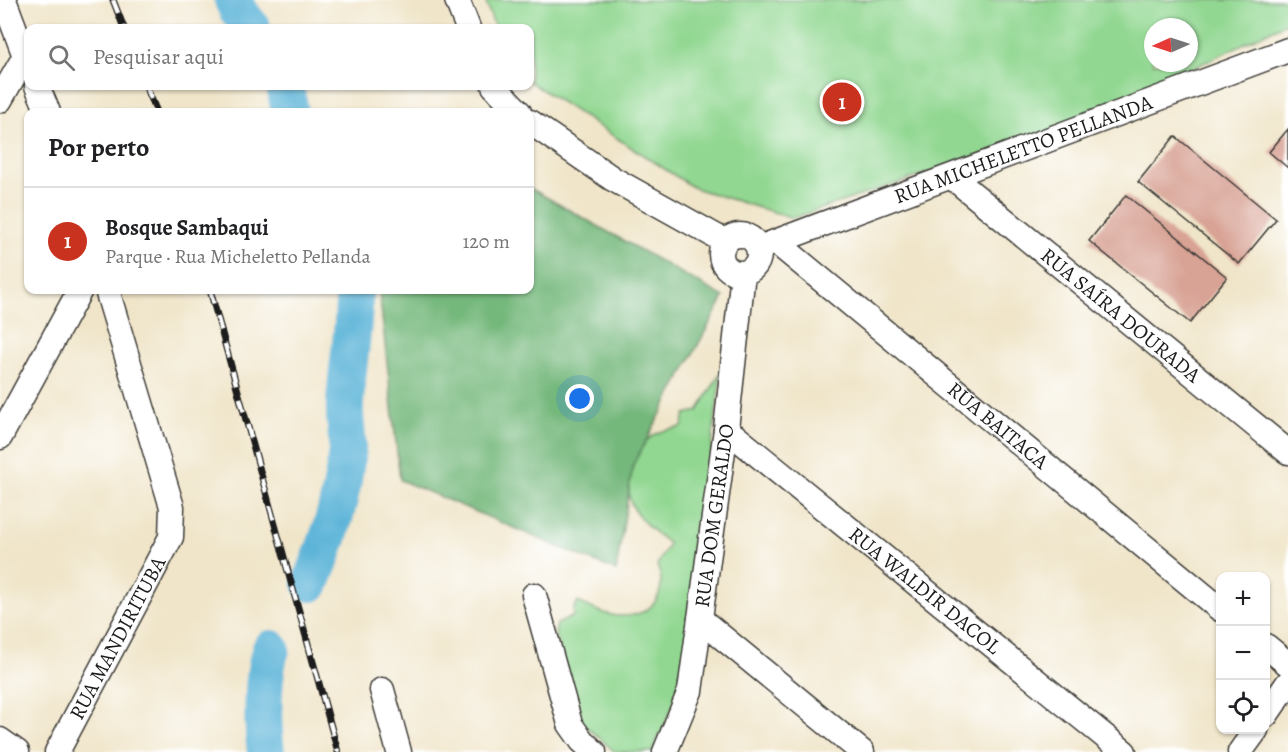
<!DOCTYPE html>
<html lang="pt">
<meta charset="utf-8">
<style>
:root{--surface:#fff;--page:#f6f6f6;--text:#202124;--muted:#757577;--line:#e0e0e0;--accent:#c8321e}
body{margin:0;font-family:Alegreya,serif;background:var(--page);color:var(--text)}
.controls{position:absolute;right:18px;bottom:18px;display:grid;overflow:hidden;border-radius:12px;box-shadow:0 2px 4px #0004}
.controls button{width:54px;height:54px;display:grid;place-items:center;padding:0;border:0;border-bottom:2px solid var(--line);background:var(--surface);color:var(--text);font:30px sans-serif}
.compass{position:absolute;left:1144px;top:18px;width:54px;height:54px;border-radius:50%;background:var(--surface);box-shadow:0 2px 4px #0004;rotate:267deg}
.you{position:absolute;left:580px;top:399px;width:21px;height:21px;margin:-15px;border:4px solid #fff;border-radius:50%;background:#1a73e8;box-shadow:0 0 0 9px #1a73e833}
.badge{display:grid;place-items:center;width:39px;height:39px;border-radius:50%;background:var(--accent);color:#fff;font-size:20px;font-weight:700}
.pin{position:absolute;translate:-50% -50%;border:3px solid #fff;box-shadow:0 2px 6px #0006}
.list{margin:0;padding:0;list-style:none}
h2{display:flex;justify-content:space-between;align-items:center;height:78px;margin:0;padding:0 24px;font-size:26px}
h2 small{font-size:20px;font-weight:400;color:var(--muted)}
.list li{display:grid;grid-template-columns:39px 1fr auto;gap:18px;align-items:center;box-sizing:border-box;height:108px;padding:0 24px;border-top:2px solid var(--line)}
.list b{display:block;font-size:22px;white-space:nowrap}
.list p{margin:0;font-size:20px;white-space:nowrap;color:var(--muted)}
.list em{font-size:20px;font-style:normal;color:var(--muted)}
.icon{flex:none;width:33px;height:33px;fill:none;stroke:currentColor;stroke-width:2;stroke-linecap:round;stroke-linejoin:round}
.map{position:relative;flex:none;width:1288px;height:752px;overflow:hidden}
.search{position:absolute;background:var(--surface);box-shadow:0 2px 4px #0004;left:24px;top:24px;width:510px;height:66px;display:flex;align-items:center;gap:15px;box-sizing:border-box;padding:0 21px;border-radius:12px;color:var(--muted);font-size:22px}
.panel{position:absolute;background:var(--surface);box-shadow:0 2px 4px #0004;left:24px;top:108px;width:510px;height:186px;border-radius:12px}
.map>svg:first-child{display:block}
</style>
<div class="map">
<svg width="1288" height="752" viewBox="0 0 1288 752">
<rect width="100%" height="100%" fill="#fff"/>
<filter id="ink" filterUnits="userSpaceOnUse"><feTurbulence type="fractalNoise" baseFrequency=".0167" numOctaves="2"/><feDisplacementMap in="SourceGraphic" scale="12" xChannelSelector="R" yChannelSelector="G"/><feConvolveMatrix kernelMatrix="1 2 1 2 8 2 1 2 1" color-interpolation-filters="sRGB"/></filter>
<filter id="wash" filterUnits="userSpaceOnUse"><feTurbulence type="fractalNoise" baseFrequency=".008" numOctaves="4" result="noise"/><feDisplacementMap in="SourceGraphic" scale="24" xChannelSelector="R" yChannelSelector="G"/><feGaussianBlur stdDeviation="1.35" result="paint"/><feColorMatrix in="noise" values="0 0 0 0 0 0 0 0 0 0 0 0 0 0 0 0 0 1.4 0 .05"/><feComposite in="paint" operator="in"/></filter>
<g filter="url(#wash)">
<rect width="100%" height="100%" fill="#f0e5c9"/>
<g fill="#91d791" stroke="#567a56" stroke-width="1.5" fill-rule="evenodd">
<path d="M485,0H1288V22L1082,122L793,218L694,188L530,82V28H495ZM1153,27H1189V63H1153Z"/>
<path d="M721,372L682,686L652,752H615L579,720L555,633L557,624L574,616L573,610L578,602C592,608 608,617 623,616C654,615 668,593 657,565L669,544C656,533 634,517 630,499C624,475 636,442 660,432C667,429 675,429 682,427L685,414L698,411Z"/>
</g>
<path fill="#74b87b" stroke="#486a4c" stroke-width="1.5" d="M530,188L724,297L633,465L616,571L400,480L379,290H530Z"/>
<g fill="none" stroke-linecap="round" stroke-linejoin="round">
<g stroke="#5bb4d8" stroke-width="38">
<path d="M233,0L237,9L252,28"/>
<path d="M285,86L290,112"/>
<path d="M311,583C329,541 343,495 347,450C348,435 344,419 345,404C347,366 355,328 354,290"/>
<path d="M266,752C262,725 262,674 271,649"/>
</g>
</g>
<g id="blocks">
<g fill="#d8a294">
<path d="M1288,129V168L1269,152Z"/>
<path d="M1175,136L1276,219L1239,264L1138,182Z"/>
<path d="M1126,195L1227,277L1190,323L1089,241Z"/>
</g>
</g>
</g>
<g filter="url(#ink)">
<use href="#blocks" fill-opacity="0" stroke="#3c3a36" stroke-width="1.5"/>
<g fill="none" stroke-linecap="round" stroke-linejoin="round">
<defs>
<g id="street">
<path d="M4,0L28,64"/>
<path d="M457,0L468,28"/>
<path d="M37,86L48,112"/>
<path d="M494,86L519,112"/>
<path d="M0,100L25,56"/>
<path d="M530,122L613,179L726,242"/>
<path id="s1" d="M952,177L1288,452"/>
<circle cx="740" cy="254" r="19"/>
<path id="s2" d="M776,242L1220,609"/>
<path id="s3" d="M759,248L1288,50"/>
<path id="s4" d="M726,429L1124,752"/>
<path d="M0,437L80,290"/>
<path d="M534,595L570,724L582,741L594,752"/>
<path d="M700,619L862,752"/>
<path d="M1266,646L1288,664"/>
<path d="M382,690L399,752"/>
<path d="M1266,715L1288,683"/>
<path d="M0,740L17,752"/>
<path id="s5" d="M57,752L171,537L172,507L107,290"/>
<path id="s6" d="M665,752L690,691L726,429L743,273"/>
<path d="M1240,752L1256,730"/>
</g>
</defs>
<use href="#street" stroke="#3c3a36" stroke-width="27"/>
<use href="#street" stroke="#fff" stroke-width="24"/>
<defs>
<g id="rail">
<path d="M113,0L124,28"/>
<path d="M146,86L157,112"/>
<path d="M210,290L338,752"/>
</g>
</defs>
<use href="#rail" stroke="#1c1c1c" stroke-width="7"/>
<use href="#rail" stroke="#fff" stroke-width="4.5" stroke-dasharray="14" stroke-linecap="butt"/>
</g>
</g>
<g text-anchor="middle" dominant-baseline="central" stroke-width="4.5" stroke-linejoin="round" paint-order="stroke">
<g font-size="21" fill="#1c1c1c" stroke="#fff">
<text stroke="none"><textPath href="#s3" startOffset="282">RUA MICHELETTO PELLANDA</textPath></text>
<text stroke="none"><textPath href="#s1" startOffset="218">RUA SAÍRA DOURADA</textPath></text>
<text stroke="none"><textPath href="#s2" startOffset="288">RUA BAITACA</textPath></text>
<text stroke="none"><textPath href="#s6" startOffset="243">RUA DOM GERALDO</textPath></text>
<text stroke="none"><textPath href="#s4" startOffset="256">RUA WALDIR DACOL</textPath></text>
<text stroke="none"><textPath href="#s5" startOffset="129">RUA MANDIRITUBA</textPath></text>
</g>
</g>
</svg>
<div class="controls">
<button>+</button>
<button>−</button>
<button><svg class="icon" aria-label="locate" viewBox="0 0 24 24"><circle cx="12" cy="12" r="6"/><path d="M12 2v4M12 18v4M2 12h4M18 12h4"/></svg></button>
</div>
<svg class="compass" viewBox="-18 -18 36 36"><path d="M0-13l5 13h-10z" fill="#e53935"/><path d="M0 13l5-13h-10z" fill="#757577"/></svg>
<div class="you"></div>
<div class="pin badge" style="left:842px;top:102px">1</div>
<div class="search"><svg class="icon" aria-label="search" viewBox="0 0 24 24"><circle cx="10" cy="10" r="6"/><path d="M15 15l6 6"/></svg>Pesquisar aqui</div>
<section class="panel">
<h2>Por perto<small></small></h2>
<ul class="list">
<li><span class="badge">1</span><div><b>Bosque Sambaqui</b><p>Parque · Rua Micheletto Pellanda</p></div><em>120 m</em></li>
</ul>
</section>
</div>
